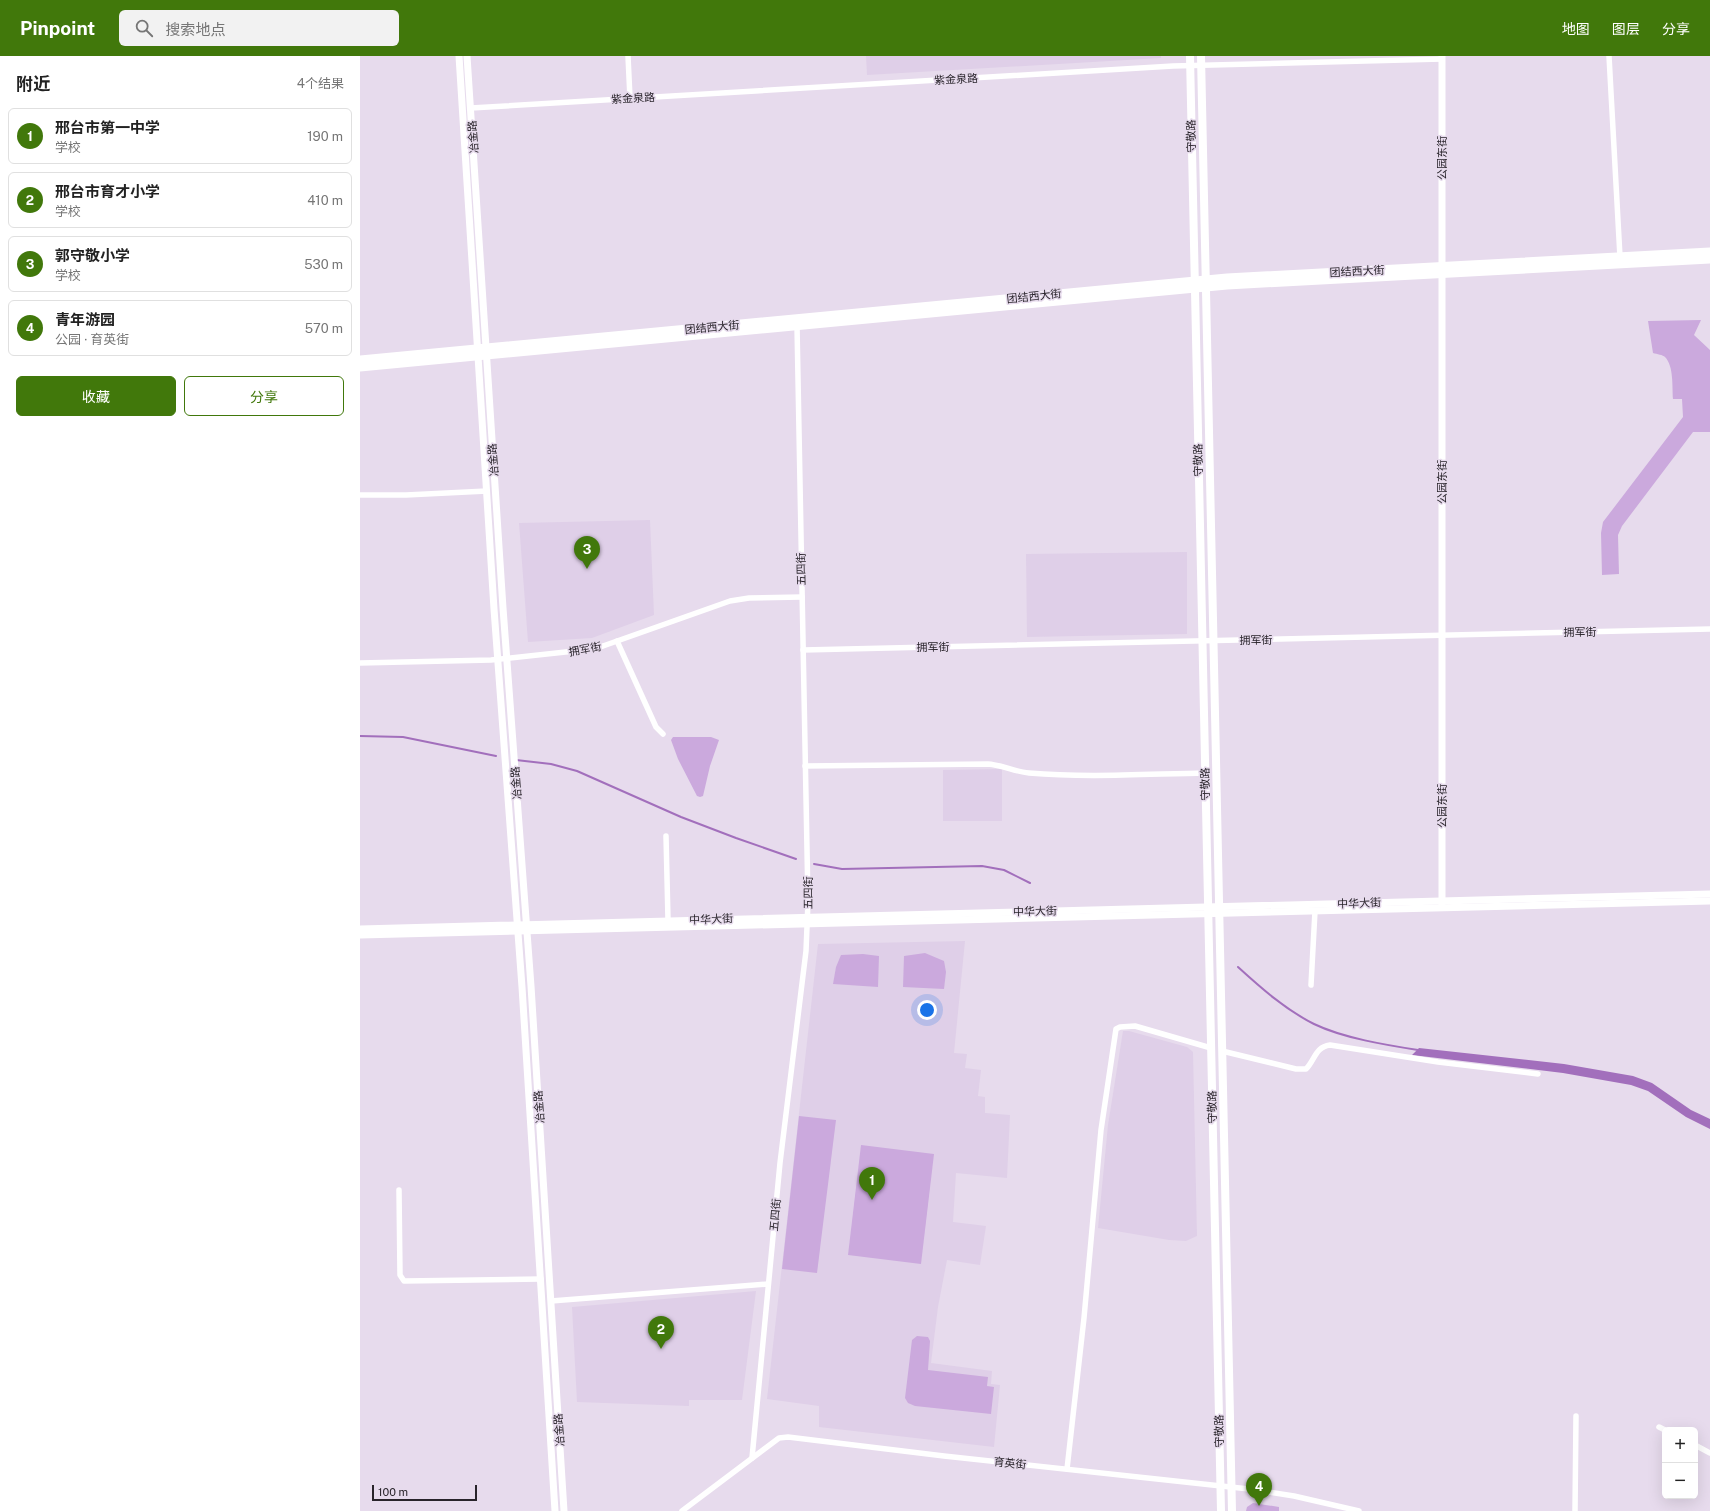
<!DOCTYPE html>
<html lang="zh">
<meta charset="utf-8">
<style>
:root{--surface:#fff;--page:#f2f2f2;--text:#222;--muted:#767676;--line:#e0e0e0;--accent:#41780b}
body{margin:0;font-family:"Public Sans","Noto Sans SC",sans-serif;background:var(--page);color:var(--text)}
.controls{position:absolute;right:12px;bottom:12px;display:grid;overflow:hidden;border-radius:6px;box-shadow:0 4px 16px #0002}
.controls button{width:36px;height:36px;display:grid;place-items:center;padding:0;border:0;border-bottom:1px solid var(--line);background:var(--surface);color:var(--text);font:20px sans-serif}
.scale{position:absolute;left:12px;bottom:10px;width:105px;box-sizing:border-box;padding-left:4px;border:2px solid #29242b;border-top:0;font-size:11px;line-height:14px;white-space:nowrap;color:#29242b;-webkit-text-stroke:3px #e7dbed;paint-order:stroke}
.you{position:absolute;left:567px;top:954px;width:14px;height:14px;margin:-10px;border:3px solid #fff;border-radius:50%;background:#1a73e8;box-shadow:0 0 0 6px #1a73e833}
.badge{display:grid;place-items:center;width:26px;height:26px;border-radius:50%;background:var(--accent);color:#fff;font-size:13px;font-weight:700}
.pin{position:absolute;translate:-50% -33px;filter:drop-shadow(0 1px 2px #0008)}
.pin::after{content:'';position:absolute;top:21px;width:14px;height:12px;background:inherit;clip-path:polygon(0 0,100% 0,50% 100%)}
.list{margin:0;padding:0;list-style:none}
h2{display:flex;justify-content:space-between;align-items:center;height:52px;margin:0;padding:0 16px;font-size:17px}
h2 small{font-size:13px;font-weight:400;color:var(--muted)}
.list li{display:grid;grid-template-columns:26px 1fr auto;gap:12px;align-items:center;box-sizing:border-box;height:56px;margin:0 8px 8px;padding:0 8px;border:1px solid var(--line);border-radius:6px}
.list b{display:block;font-size:15px;white-space:nowrap}
.list p{margin:0;font-size:13px;white-space:nowrap;color:var(--muted)}
.list em{font-size:13px;font-style:normal;color:var(--muted)}
.actions{display:flex;gap:8px;padding:12px 16px}
.actions a{flex:1;padding:9px 0;border:1px solid var(--accent);border-radius:6px;text-align:center;font-size:14px;color:var(--accent)}
.actions .main{background:var(--accent);color:#fff}
.icon{flex:none;width:22px;height:22px;fill:none;stroke:currentColor;stroke-width:2;stroke-linecap:round;stroke-linejoin:round}
.map{position:relative;flex:none;width:1350px;height:1455px;overflow:hidden}
header{display:flex;align-items:center;gap:24px;box-sizing:border-box;height:56px;padding:0 20px;background:var(--accent);color:#fff}
header strong{font-size:19px}
nav{display:flex;gap:22px;margin-inline-start:auto;font-size:14px}
.search{width:280px;height:36px;background:var(--page);display:flex;align-items:center;gap:10px;box-sizing:border-box;padding:0 14px;border-radius:6px;color:var(--muted);font-size:15px}
main{display:flex}
aside{flex:1;background:var(--surface)}
.map>svg:first-child{display:block}
</style>
<header>
<strong>Pinpoint</strong>
<div class="search"><svg class="icon" aria-label="search" viewBox="0 0 24 24"><circle cx="10" cy="10" r="6"/><path d="M15 15l6 6"/></svg>搜索地点</div>
<nav><a>地图</a><a>图层</a><a>分享</a></nav>
</header>
<main>
<aside>
<h2>附近<small>4个结果</small></h2>
<ul class="list">
<li><span class="badge">1</span><div><b>邢台市第一中学</b><p>学校</p></div><em>190 m</em></li>
<li><span class="badge">2</span><div><b>邢台市育才小学</b><p>学校</p></div><em>410 m</em></li>
<li><span class="badge">3</span><div><b>郭守敬小学</b><p>学校</p></div><em>530 m</em></li>
<li><span class="badge">4</span><div><b>青年游园</b><p>公园 · 育英街</p></div><em>570 m</em></li>
</ul>
<div class="actions"><a class="main">收藏</a><a>分享</a></div>
</aside>
<div class="map">
<svg width="1350" height="1455" viewBox="0 0 1350 1455">
<rect width="100%" height="100%" fill="#e7dbed"/>
<g fill="#dfcfe8">
<path d="M506,0H801V2L507,19Z"/>
<path d="M290,464L294,559L232,582L168,586L159,467Z"/>
<path d="M827,496V578L667,581L666,498Z"/>
<path d="M642,713V765H583V714Z"/>
<path d="M605,885L594,997L607,998L605,1012L621,1014L618,1040L625,1041V1057L650,1059L647,1122L596,1117L593,1166L626,1170L620,1209L587,1204L578,1251L571,1307L632,1315L631,1328L640,1329L634,1391L459,1371V1350L407,1343L458,888Z"/>
<path d="M763,975H769L827,991L833,996L837,1180L826,1185L809,1184L738,1172L748,1069Z"/>
<path d="M396,1235L382,1344H329V1350L217,1346L212,1251Z"/>
</g>
<g fill="#cba9dd">
<path d="M1341,264L1334,279L1350,294V376H1333L1262,470L1258,479L1259,518L1242,519L1241,477L1243,466L1323,361L1322,343H1313C1312,331 1314,310 1305,301C1303,299 1297,298 1293,297L1288,265Z"/>
<path d="M313,681H351L359,684L350,710L343,740L340,741L337,740L318,703L311,684Z"/>
<path d="M565,897L584,905L586,916L584,933L543,931L544,900Z"/>
<path d="M503,898L519,900L518,931L473,928L476,911L481,899Z"/>
<path d="M439,1060L476,1064L457,1217L422,1213Z"/>
<path d="M501,1089L574,1098L561,1208L488,1199Z"/>
<path d="M557,1280L568,1281L570,1285L568,1314L628,1321L627,1330L634,1331L631,1358L555,1350L548,1347L545,1342L552,1284Z"/>
<path d="M893,1447L919,1451V1455H886L887,1451Z"/>
</g>
<path fill="#a26fbc" d="M1059,992L1204,1008L1273,1020L1292,1027L1331,1054L1350,1063V1073L1326,1061L1288,1035L1271,1029L1203,1017L1052,999Z"/>
<g fill="none" stroke-linecap="round" stroke-linejoin="round">
<g stroke="#a26fbc" stroke-width="2">
<path d="M0,680L43,681L136,700"/>
<path d="M156,704L191,708L217,715L321,761L376,782L436,803"/>
<path d="M454,808L482,813L622,810L644,814L670,827"/>
<path d="M878,911C901,932 926,954 954,968C983,982 1026,989 1058,994"/>
</g>
<g stroke="#fff" stroke-width="5.5">
<path d="M268,0L270,42"/>
<path d="M1249,0L1260,201"/>
<path d="M111,52L813,10L1082,3"/>
<path d="M0,439H46L127,435"/>
<path d="M257,585L296,671L303,678"/>
<path d="M443,594L1350,573"/>
<path d="M0,607L131,604L224,594L243,590L370,545L389,542L442,541"/>
<path d="M445,710L628,708C643,709 655,716 669,717C727,722 787,718 845,717"/>
<path d="M306,780L308,864"/>
<path d="M951,929L955,855"/>
<path d="M862,995L936,1013H946C955,1004 955,991 970,989L1078,1006L1178,1018"/>
<path d="M39,1134L40,1219L44,1225L181,1223"/>
<path d="M191,1245L408,1228"/>
<path d="M1299,1371L1305,1374"/>
<path d="M1335,1389L1350,1397"/>
<path d="M392,1402L420,1107L446,895L448,846L437,270"/>
<path d="M707,1413L724,1262L741,1074L756,973L760,971L775,970L851,992"/>
<path d="M322,1455L415,1385L419,1382L428,1381L584,1400L889,1433L934,1440L999,1455"/>
<path d="M1215,1455L1216,1360"/>
</g>
<g stroke="#fff" stroke-width="7">
<path d="M99,0L134,553L162,931L195,1455"/>
<path d="M107,0L143,552L171,930L204,1455"/>
<path d="M1082,0V848"/>
<path d="M0,873L1350,838"/>
<path d="M0,879L1350,845"/>
</g>
<g stroke="#fff" stroke-width="8">
<path d="M830,0L861,1455"/>
<path d="M841,0L872,1455"/>
</g>
<g stroke="#fff" stroke-width="9">
<path d="M0,304L867,222L1350,196"/>
<path d="M0,311L867,229L1350,203"/>
</g>
</g>
<g text-anchor="middle" dominant-baseline="central" stroke-width="3" stroke-linejoin="round" paint-order="stroke">
<g font-size="11" fill="#29242b" stroke="#e7dbed">
<text transform="translate(596 23) rotate(-3)">紫金泉路</text>
<text transform="translate(273 42) rotate(-3)">紫金泉路</text>
<text transform="translate(831 80) rotate(-91)">守敬路</text>
<text transform="translate(113 81) rotate(-94)">冶金路</text>
<text transform="translate(1082 102) rotate(-90)">公园东街</text>
<text transform="translate(997 215) rotate(-3)">团结西大街</text>
<text transform="translate(674 240) rotate(-6)">团结西大街</text>
<text transform="translate(352 271) rotate(-5)">团结西大街</text>
<text transform="translate(133 404) rotate(-94)">冶金路</text>
<text transform="translate(838 404) rotate(-91)">守敬路</text>
<text transform="translate(1082 426) rotate(-90)">公园东街</text>
<text transform="translate(441 513) rotate(-91)">五四街</text>
<text transform="translate(1220 576) rotate(-1)">拥军街</text>
<text transform="translate(896 584) rotate(-1)">拥军街</text>
<text transform="translate(573 591) rotate(-1)">拥军街</text>
<text transform="translate(225 593) rotate(-11)">拥军街</text>
<text transform="translate(156 727) rotate(-94)">冶金路</text>
<text transform="translate(845 728) rotate(-91)">守敬路</text>
<text transform="translate(1082 750) rotate(-90)">公园东街</text>
<text transform="translate(448 837) rotate(-90)">五四街</text>
<text transform="translate(999 847) rotate(-2)">中华大街</text>
<text transform="translate(675 855) rotate(-1)">中华大街</text>
<text transform="translate(351 863) rotate(-2)">中华大街</text>
<text transform="translate(179 1051) rotate(-94)">冶金路</text>
<text transform="translate(852 1051) rotate(-91)">守敬路</text>
<text transform="translate(415 1159) rotate(-85)">五四街</text>
<text transform="translate(199 1374) rotate(-94)">冶金路</text>
<text transform="translate(859 1375) rotate(-91)">守敬路</text>
<text transform="translate(650 1407) rotate(6)">育英街</text>
</g>
</g>
</svg>
<div class="controls">
<button>+</button>
<button>−</button>
</div>
<div class="scale">100 m</div>
<div class="you"></div>
<div class="pin badge" style="left:512px;top:1144px">1</div>
<div class="pin badge" style="left:301px;top:1293px">2</div>
<div class="pin badge" style="left:227px;top:513px">3</div>
<div class="pin badge" style="left:899px;top:1450px">4</div>
</div>
</main>
